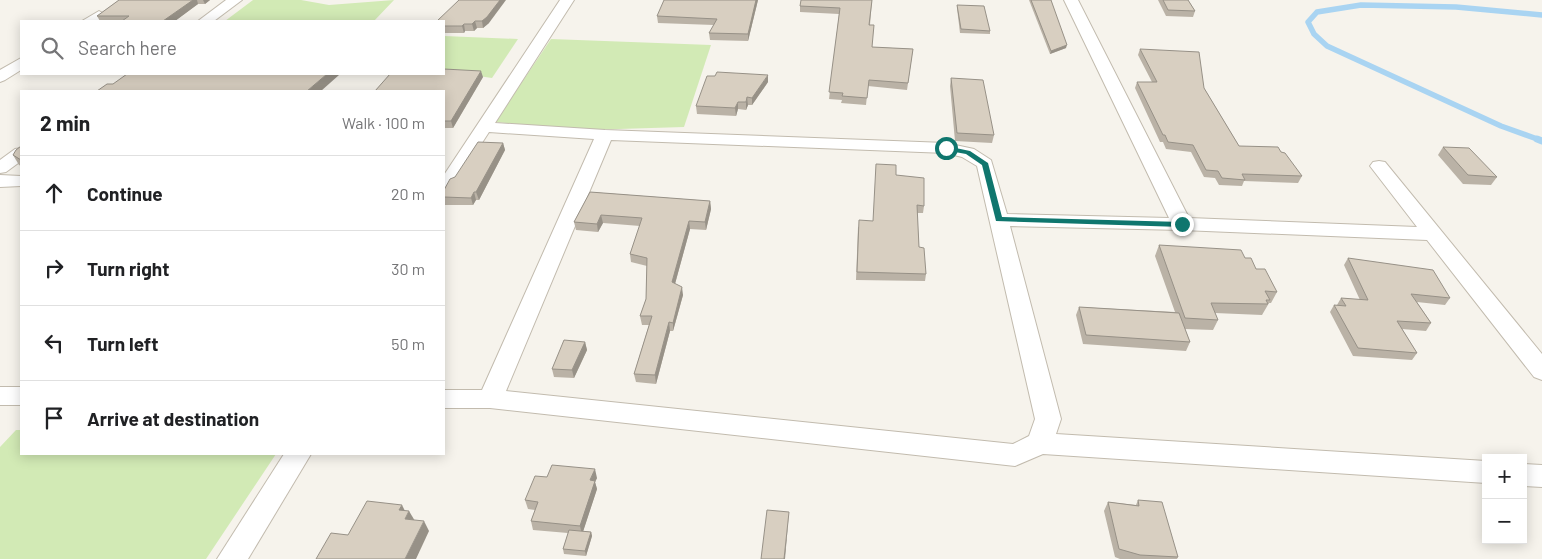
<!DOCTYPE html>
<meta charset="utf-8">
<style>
:root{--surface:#fff;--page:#f6f6f6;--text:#202124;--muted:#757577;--line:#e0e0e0}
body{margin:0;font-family:Barlow,sans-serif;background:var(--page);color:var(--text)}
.controls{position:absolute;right:15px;bottom:15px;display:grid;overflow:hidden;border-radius:0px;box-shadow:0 2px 12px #0003}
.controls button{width:45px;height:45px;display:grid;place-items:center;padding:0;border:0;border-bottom:1px solid var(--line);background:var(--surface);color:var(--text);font:25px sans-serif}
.stop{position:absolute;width:15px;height:15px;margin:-11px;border:4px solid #0f766e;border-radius:50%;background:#fff}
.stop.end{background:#0f766e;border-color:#fff;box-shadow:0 1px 5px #0008}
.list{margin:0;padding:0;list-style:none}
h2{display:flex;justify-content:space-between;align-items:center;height:65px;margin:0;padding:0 20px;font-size:21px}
h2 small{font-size:16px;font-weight:400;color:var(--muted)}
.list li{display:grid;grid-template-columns:32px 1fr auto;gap:15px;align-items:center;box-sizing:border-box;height:75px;padding:0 20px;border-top:1px solid var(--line)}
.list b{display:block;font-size:19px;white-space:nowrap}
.list em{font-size:16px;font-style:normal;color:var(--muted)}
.icon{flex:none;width:28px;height:28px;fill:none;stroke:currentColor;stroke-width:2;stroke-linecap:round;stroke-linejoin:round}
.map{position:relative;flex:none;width:1542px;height:559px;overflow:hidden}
.search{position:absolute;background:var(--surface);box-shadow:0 2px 12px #0003;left:20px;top:20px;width:425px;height:55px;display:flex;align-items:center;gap:12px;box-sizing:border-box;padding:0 18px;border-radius:0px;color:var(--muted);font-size:19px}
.panel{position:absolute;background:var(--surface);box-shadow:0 2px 12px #0003;left:20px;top:90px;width:425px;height:365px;border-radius:0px}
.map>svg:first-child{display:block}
</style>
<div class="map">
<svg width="1542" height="559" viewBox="0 0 1542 559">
<rect width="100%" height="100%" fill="#f6f3ec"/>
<g fill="#d2eab5">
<path d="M253,0H301L329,5L394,0L374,21H225Z"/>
<path d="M444,36L518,39L492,78L444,71Z"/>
<path d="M551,39L711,45L684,127L586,130L495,122Z"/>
<path d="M16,430H21V454H276L206,559H0V447Z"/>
</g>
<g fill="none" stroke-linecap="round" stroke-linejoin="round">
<path stroke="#a9d4f2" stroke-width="5.5" d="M1540,140L1501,126L1327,46L1314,34L1308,22L1317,12L1361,5L1456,7L1542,15"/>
<path stroke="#a9d4f2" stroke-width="7" d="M1537,139L1542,141"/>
<defs>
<g id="minor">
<path d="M226,0H242L214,21H198Z"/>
<path d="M560,0H574L495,123L605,130L946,143L974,149L991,160L1007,214L1169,218L1064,0H1078L1189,218L1417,227L1370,166L1373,162L1379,161L1385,162L1542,354V380L1534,377L1427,240L1182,230L1010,226L1061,419L1056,434L1486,461V483L1043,454L1015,466L490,408H444V390H482L594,139L489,132L456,183L444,188V175ZM611,140L946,153L962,157L977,166L1035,419L1029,436L1013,444L506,391Z"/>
<path d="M99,11L106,15L98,21H82Z"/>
<path d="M21,58V70L5,80L0,82V70Z"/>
<path d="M21,148V161L6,172L0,173V160L15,149Z"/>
<path d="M0,175L21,176V186L0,187Z"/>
<rect x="0" y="387" width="21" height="18"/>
<path d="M284,454H311L248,559H217Z"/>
<path d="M1523,464L1542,465V487L1523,486Z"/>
</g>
</defs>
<use href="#minor" stroke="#c2bbae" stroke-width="2"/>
<use href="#minor" fill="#fff" fill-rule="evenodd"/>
</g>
<g fill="#bab2a6">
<path d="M119,0H210L205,4H198L175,21H100L97,16Z"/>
<path d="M459,0L489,23L483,28H477L474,31H465L464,33H444V21Z"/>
<path d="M758,0L748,41L710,40L709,33L714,25L658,23L657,16Z"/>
<path d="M872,0L870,25L872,47L913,49L907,90L868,86L866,105L841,103L842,100L829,99L839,14L800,12V6Z"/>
<path d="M1029,0H1051L1066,48L1050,54Z"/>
<path d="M1158,0H1188L1195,11L1193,17L1166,16Z"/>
<path d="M957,5L990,31V34L960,33L957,8Z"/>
<path d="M1140,49L1204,88L1239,146L1281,152L1302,176L1298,183L1244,181L1242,186L1219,185L1215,178L1204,177L1191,152L1166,149L1163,142H1160L1135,88L1137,82H1152L1138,55Z"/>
<path d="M483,77L453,128H444V91Z"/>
<path d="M951,78L994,135L992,143L955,141L950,86Z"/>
<path d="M768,82L752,105H748L746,110L738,109L736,116L697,114L696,106Z"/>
<path d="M503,143L505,150L479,200H476L473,205H444V190L455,177Z"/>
<path d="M21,146V166L19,165L13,155Z"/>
<path d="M1443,147L1497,177L1491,185L1463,184L1438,155Z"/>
<path d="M896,175L924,206L923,213H917L919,247L926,274L925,281L856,280L858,227L873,221Z"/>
<path d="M590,192L710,201L711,209L706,230L690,229L675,284L683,295L673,331H670L656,384L636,382L634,374L649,325H642L640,316L646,299L647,266L631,262L630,254L640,226L603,223L598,232L576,230L574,222Z"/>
<path d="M1159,245L1245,258L1256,269L1277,292L1271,303H1269L1262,315L1215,313L1218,320L1213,330L1185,329L1190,342L1186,351L1083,344L1076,315L1079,307L1175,312L1155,256Z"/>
<path d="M1348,258L1450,298L1445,305L1417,302L1431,323L1426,331L1402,329L1417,353L1412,360L1353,356L1330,312L1334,305H1337L1341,298L1360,300L1344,265Z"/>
<path d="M585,342L587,350L574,378L554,377L552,369Z"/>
<path d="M547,477L597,478L595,482L597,489L583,531L591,532L592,536L586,556L564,554L563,549L568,533L533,530L531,521L535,510L528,509L525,500Z"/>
<path d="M1138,500L1178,557L1177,559H1120L1115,557L1104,511L1108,502L1136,505Z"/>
</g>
<g fill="#979187">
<path d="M193,0H197L198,4L175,21H163Z"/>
<path d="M203,0H210L205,4Z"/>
<path d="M500,0H506L489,23L483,28L482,21Z"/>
<path d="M756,0H758L748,41V34Z"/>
<path d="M475,21L477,28L474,31L472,24Z"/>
<path d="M464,24L465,31L464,33L462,26Z"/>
<path d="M1067,45L1066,48L1050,54L1051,51Z"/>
<path d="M481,71L483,77L453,128L451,121Z"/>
<path d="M327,74H338L339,75L321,91H307Z"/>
<path d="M768,75V82L752,105V98Z"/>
<path d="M747,97L748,105L746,110V102Z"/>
<path d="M738,102V109L736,116L735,108Z"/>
<path d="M503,143L505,150L479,200L476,192Z"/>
<path d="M474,192L476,200L473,205L471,198Z"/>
<path d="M710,201L711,209L706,230L705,222Z"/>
<path d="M601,215L603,223L598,232L597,224Z"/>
<path d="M689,221L690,229L673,291L672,282Z"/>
<path d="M682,287L683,295L673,331V323Z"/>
<path d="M669,322L670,331L656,384L655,375Z"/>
<path d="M585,342L587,350L574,378L572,370Z"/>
<path d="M595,469L597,478L595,482L597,489L582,535L580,526L590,480Z"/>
<path d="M402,505L407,515L399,510Z"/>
<path d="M409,511L415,521L405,519Z"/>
<path d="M789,512L785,559H784Z"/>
<path d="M424,521L429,531L416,559H405Z"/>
<path d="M591,532L592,536L586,556L585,551Z"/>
</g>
<g fill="#d8cfc1" stroke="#979187">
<path d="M119,0H193L163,21H122L129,16H97Z"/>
<path d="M459,0H500L487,17L482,21H475L472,24H464L462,26H444V21H437Z"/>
<path d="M664,0H756L748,34L709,33L717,19L657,16Z"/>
<path d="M801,0H872L869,25H874L872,47L913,49L908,83L869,80L867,98L842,96L843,93L829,92L840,8L800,6Z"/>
<path d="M1031,0H1051L1067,45L1051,51Z"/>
<path d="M1163,0H1188L1195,11L1168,10Z"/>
<path d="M957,5L984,6L990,31L961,29Z"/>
<path d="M1140,49L1199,52L1204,88L1239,146L1278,147L1281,152L1285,153L1302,176L1242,174L1245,180L1222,178L1218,171L1206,170L1193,145L1168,142L1165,135H1163L1137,82H1157Z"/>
<path d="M444,69L481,71L451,121H444V91H375L390,74H444Z"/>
<path d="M717,72L768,75L752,98L747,97L746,102H738L735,108L696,106L707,76H715Z"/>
<path d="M127,74H327L307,91H97L107,84H113Z"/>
<path d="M951,78L983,80L994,135L957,133Z"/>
<path d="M478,142L503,143L476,192H474L471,198L444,197V190L450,179L455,177Z"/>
<path d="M21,146V160L13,155L16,150Z"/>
<path d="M1443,147L1469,148L1497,177L1468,175Z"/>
<path d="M876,164L896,165V175L924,178V206L917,205L919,247L924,248L926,274L857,272L859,220L873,221Z"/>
<path d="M590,192L710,201L705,222L689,221L672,282L682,287L673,323L669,322L655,375L634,374L652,316H640L646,299L647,258L630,254L642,218L601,215L597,224L574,222Z"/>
<path d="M1159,245L1241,250L1245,258H1251L1256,269H1265L1277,292L1265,291L1270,300H1266L1268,304L1211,303L1218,320L1185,318Z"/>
<path d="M1348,258L1433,270L1450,298L1411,294L1431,323L1397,321L1417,353L1358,348L1334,305L1346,306L1341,298L1368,300Z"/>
<path d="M1079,307L1179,313L1190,342L1086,335Z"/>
<path d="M564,340L585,342L572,370L552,369Z"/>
<path d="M552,465L595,469L590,480L595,481L580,526L531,521L538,502L525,500L535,476L547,477Z"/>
<path d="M1138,500L1162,502L1178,557L1140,555L1119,549L1108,502L1139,506Z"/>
<path d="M367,501L402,505L399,510L409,511L405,519L424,521L405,559H316L331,533L348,535Z"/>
<path d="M767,510L789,512L784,559H761Z"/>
<path d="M569,530L591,532L585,551L563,549Z"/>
</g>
<path fill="#0f766e" d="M946,146L970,151L988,163L1002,217L1182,222L1186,224L1182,227L996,221L982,165L966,154L944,150L943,148Z"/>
</svg>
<div class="controls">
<button>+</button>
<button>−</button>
</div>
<div class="stop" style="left:946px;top:148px"></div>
<div class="stop end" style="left:1182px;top:224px"></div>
<div class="search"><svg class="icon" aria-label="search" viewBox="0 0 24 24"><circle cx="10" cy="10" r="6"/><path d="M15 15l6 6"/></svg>Search here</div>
<section class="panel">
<h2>2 min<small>Walk · 100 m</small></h2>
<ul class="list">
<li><svg class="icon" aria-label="ahead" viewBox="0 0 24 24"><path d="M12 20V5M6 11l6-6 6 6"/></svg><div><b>Continue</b></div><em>20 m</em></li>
<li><svg class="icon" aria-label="right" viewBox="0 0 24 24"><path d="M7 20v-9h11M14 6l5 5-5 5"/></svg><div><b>Turn right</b></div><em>30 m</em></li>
<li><svg class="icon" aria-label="left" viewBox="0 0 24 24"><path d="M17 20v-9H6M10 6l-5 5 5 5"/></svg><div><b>Turn left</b></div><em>50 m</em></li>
<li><svg class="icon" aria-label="arrive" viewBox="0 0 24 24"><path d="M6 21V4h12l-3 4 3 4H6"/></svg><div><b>Arrive at destination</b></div></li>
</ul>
</section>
</div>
